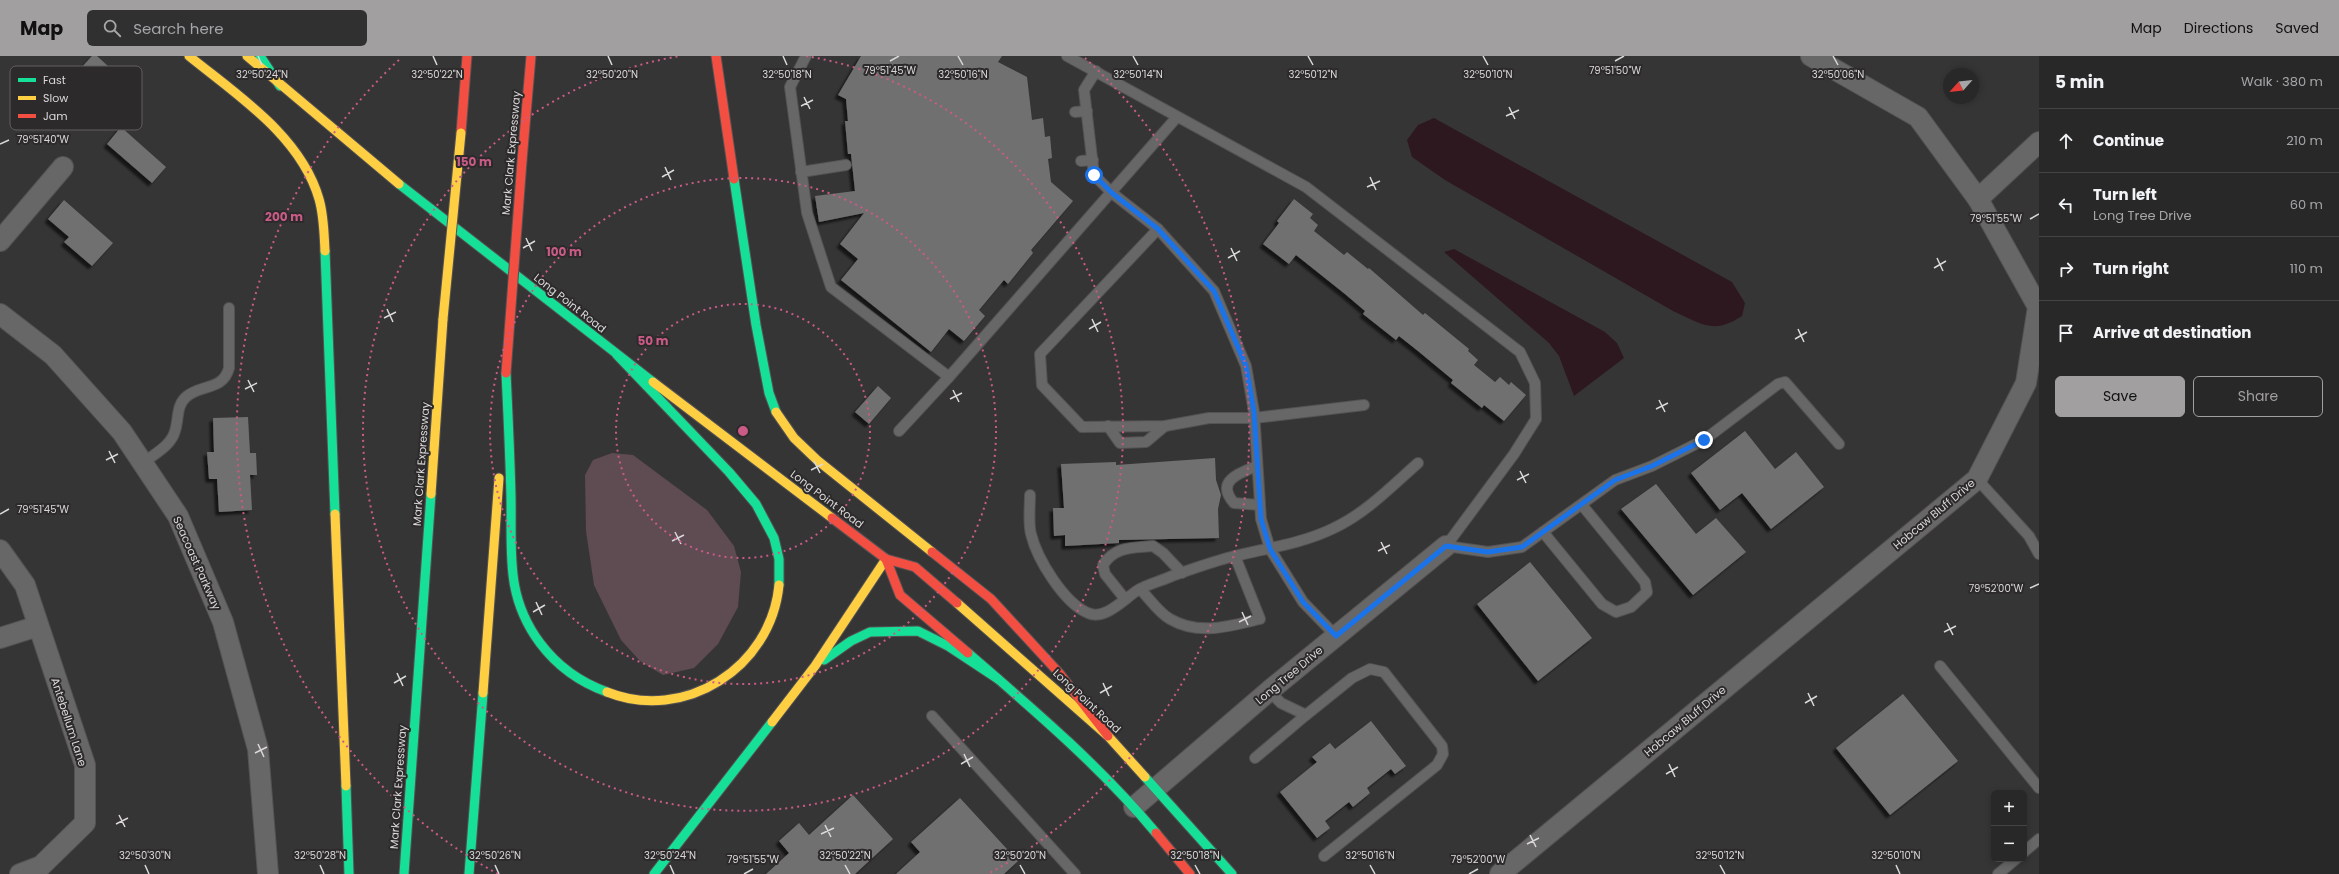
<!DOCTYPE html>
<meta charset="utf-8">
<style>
:root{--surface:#282828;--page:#303030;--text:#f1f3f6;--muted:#a5a6a8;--line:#444445;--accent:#a19fa0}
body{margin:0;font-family:Poppins,sans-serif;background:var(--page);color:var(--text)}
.controls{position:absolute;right:12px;bottom:12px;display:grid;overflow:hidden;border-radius:6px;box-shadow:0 2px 6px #0003}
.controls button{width:36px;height:36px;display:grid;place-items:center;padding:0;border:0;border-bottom:1px solid var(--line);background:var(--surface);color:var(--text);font:20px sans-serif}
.compass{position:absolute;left:1943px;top:12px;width:36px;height:36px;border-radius:50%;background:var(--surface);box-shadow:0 2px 6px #0003;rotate:243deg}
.stop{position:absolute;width:12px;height:12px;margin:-9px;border:3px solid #1a73e8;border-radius:50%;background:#fff}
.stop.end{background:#1a73e8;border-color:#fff;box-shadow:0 1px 4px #0008}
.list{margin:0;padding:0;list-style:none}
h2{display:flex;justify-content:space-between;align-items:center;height:52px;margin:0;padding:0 16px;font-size:17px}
h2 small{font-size:13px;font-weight:400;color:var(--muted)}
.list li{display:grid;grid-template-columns:26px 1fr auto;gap:12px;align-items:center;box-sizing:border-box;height:64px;padding:0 16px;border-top:1px solid var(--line)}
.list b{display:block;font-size:15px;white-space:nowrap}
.list p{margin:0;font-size:13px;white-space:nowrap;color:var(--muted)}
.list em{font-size:13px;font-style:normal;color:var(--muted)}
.actions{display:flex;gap:8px;padding:12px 16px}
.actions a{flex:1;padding:9px 0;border:1px solid var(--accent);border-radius:6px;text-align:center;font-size:14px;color:var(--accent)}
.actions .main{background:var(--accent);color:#111}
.icon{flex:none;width:22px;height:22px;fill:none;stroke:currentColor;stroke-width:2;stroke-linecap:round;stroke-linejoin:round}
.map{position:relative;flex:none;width:2039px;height:818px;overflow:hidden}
header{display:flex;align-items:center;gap:24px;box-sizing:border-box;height:56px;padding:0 20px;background:var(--accent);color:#111}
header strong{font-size:19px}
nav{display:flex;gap:22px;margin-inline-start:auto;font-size:14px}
.search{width:280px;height:36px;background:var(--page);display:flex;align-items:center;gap:10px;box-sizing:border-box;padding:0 14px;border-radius:6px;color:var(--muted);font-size:15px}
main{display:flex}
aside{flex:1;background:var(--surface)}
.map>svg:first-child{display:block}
</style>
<header>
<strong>Map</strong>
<div class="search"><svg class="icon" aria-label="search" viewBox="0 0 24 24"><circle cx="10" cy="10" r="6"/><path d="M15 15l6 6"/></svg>Search here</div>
<nav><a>Map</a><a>Directions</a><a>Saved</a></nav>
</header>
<main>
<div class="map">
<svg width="2039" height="818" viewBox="0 0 2039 818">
<defs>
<filter id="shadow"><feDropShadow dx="-3.5" dy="3.5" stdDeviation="1" flood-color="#0009"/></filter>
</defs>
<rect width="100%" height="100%" fill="#363535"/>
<path fill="#5f4b52" d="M612,397L633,399L707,454L734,490L741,516L738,551L718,588L694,612L663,619L640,605L621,584L594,529L586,475L585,419L593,404Z"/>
<g fill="#2d1820">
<path d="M1434,62L1732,226L1745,247L1742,260C1713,279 1702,268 1673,255L1445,124L1412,101L1407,84L1418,69Z"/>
<path d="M1454,193L1605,276L1617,287L1624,302L1574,340L1559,300L1549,287L1444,196Z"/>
</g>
<g fill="#717070" filter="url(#shadow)">
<path d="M92,0H97L121,22L108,36L81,12Z"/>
<path d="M861,0H1002L998,6L1027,21L1032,64L1043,62L1045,81L1050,80L1052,102L1048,103L1051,126L1073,145L1031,194L1033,197L1008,228L1004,224L979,254L985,260L964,285L949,273L931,296L841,224L858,203L840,188L864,157L819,166L815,140L855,135L851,98H848L845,65H848L846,43L838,39Z"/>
<path d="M121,71L166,111L152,127L107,88Z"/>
<path d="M1294,143L1313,158L1310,162L1318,169L1314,175L1344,199L1347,196L1368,213L1369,212L1423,259L1425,257L1469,293L1468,295L1478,304L1474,309L1495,326L1500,321L1509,329L1511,326L1526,339L1504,365L1484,349L1482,352L1451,327L1453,324L1418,295L1399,280L1396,284L1363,258L1365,255L1345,238L1296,199L1289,208L1263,188L1279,167L1277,165Z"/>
<path d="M64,144L113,187L92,210L64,186L69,181L48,163Z"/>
<path d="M878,330L891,342L869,368L855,356Z"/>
<path d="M248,361L250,397H256L257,419H250L252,454L219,456L217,423H209L207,396H214L213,362Z"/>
<path d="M1745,375L1775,413L1796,396L1824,431L1771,473L1742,437L1720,454L1691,417Z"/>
<path d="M1215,402L1216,424L1221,439L1218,453L1219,482L1119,484V487L1065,490V479L1054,480L1053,452H1064L1061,408L1116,406V409Z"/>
<path d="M1656,428L1696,478L1716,462L1746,496L1693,539L1621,453Z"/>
<path d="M1530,506L1592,582L1538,625L1477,548Z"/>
<path d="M1903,638L1958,705L1890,759L1836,692Z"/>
<path d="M1371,665L1406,710L1395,718L1391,713L1367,732L1370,737L1353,751L1349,746L1325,765L1330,772L1317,782L1280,736L1317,706L1312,701L1330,687L1335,693Z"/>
<path d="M853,739L893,783L855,818H766L789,797L779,785L799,767L809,779Z"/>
<path d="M960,742L1018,805L1004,818H896L920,796L911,786Z"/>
</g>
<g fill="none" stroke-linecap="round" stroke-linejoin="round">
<defs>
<g id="lane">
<path d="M806,0L790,31L807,157L831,231L949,321L1177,61"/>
<path d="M1067,0L1306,131L1520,296L1535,327L1536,363L1514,398L1446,490L1488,496L1522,491L1615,424L1652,410L1704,384L1778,328L1785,326L1839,388"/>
<path d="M1096,15L1084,34L1094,119L1112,137L1158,173L1214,235L1246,310L1254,356L1261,463L1270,493L1303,546L1336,580"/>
<path d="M1075,56L1087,55"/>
<path d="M1081,105L1093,104"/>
<path d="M801,116L846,109"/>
<path d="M1158,173L1040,298L1042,329L1082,371L1165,370L1209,362H1254L1364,349"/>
<path d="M1108,370L1120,387L1146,386L1165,370"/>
<path d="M899,375L949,321"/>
<path d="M143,407C154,398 171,390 175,375C179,363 176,350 186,341C200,328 223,335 229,312V252"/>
<path d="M1257,410C1239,417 1215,425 1234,447L1260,449"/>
<path d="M1977,423L2029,480L2039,498"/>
<path d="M1030,439C1030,451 1028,467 1031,478C1037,503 1064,547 1088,557C1105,565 1125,542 1138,534C1148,528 1161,525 1172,520C1192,513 1214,505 1235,500C1268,492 1304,487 1334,472C1366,457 1392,430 1418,407"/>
<path d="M1543,476L1602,548L1616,556L1631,551L1647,536L1645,526L1582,449"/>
<path d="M1140,533C1149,542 1159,557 1170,563C1199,580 1230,570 1260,563L1235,500"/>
<path d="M1125,543L1105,518L1103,509C1115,490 1133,492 1153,490L1163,497L1182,517"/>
<path d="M1940,610L2039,732"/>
<path d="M1269,635L1281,647L1306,659L1352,622L1370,613L1384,616L1442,690L1443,698L1437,709L1324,800"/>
<path d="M932,660L1075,818"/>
<path d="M1255,702L1306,659"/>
<path d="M2024,796L2039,783"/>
<path d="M1998,818L2016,803"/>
</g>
<g id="street">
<path d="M1978,143L2039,86"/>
<path d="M0,185L63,111"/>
<path d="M0,258L53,299L122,376L178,460L223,566L258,693L268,818"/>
<path d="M0,494L25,529L85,709V767L41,810L20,818"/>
<path d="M0,582L38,570"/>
<path d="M1134,751L1269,635L1446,490"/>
<path d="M1500,818L1977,423L2026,327L2038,251L1978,143L1918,61L1811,0"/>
</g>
<g id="fast">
<path d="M260,0L280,30"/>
<path d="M734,123L756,269L769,337L776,356"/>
<path d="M399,128L653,326"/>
<path d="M325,195L335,458"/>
<path d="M617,299L729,416L756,448L774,482L779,503V529"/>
<path d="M506,317C508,358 510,400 511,441C512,497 505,540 540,587C558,611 579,626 607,636"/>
<path d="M968,597C1033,653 1101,711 1156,777"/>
<path d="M824,604L851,585L870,576L918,575L948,590L998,623"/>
<path d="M1145,721L1232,818"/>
<path d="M346,730L349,818"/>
<path d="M404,818L431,438"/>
<path d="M469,818L483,637"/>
<path d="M654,818L772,666"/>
</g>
<g id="slow">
<path d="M189,0C237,39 301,80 319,143C324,160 324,178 325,195"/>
<path d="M247,0L399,128"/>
<path d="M653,326L832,462"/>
<path d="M776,356L794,382L817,404L932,496"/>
<path d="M431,438L443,263"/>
<path d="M335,458L346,730"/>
<path d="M957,547L1108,680L1145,721"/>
<path d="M607,636C684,667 771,612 779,529"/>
<path d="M483,637L499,422"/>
<path d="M772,666L815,610L886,503"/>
</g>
<g id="jam">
<path d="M716,0L734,123"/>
<path d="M461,77L467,0"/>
<path d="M522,105L531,0"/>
<path d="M832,462L886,503L915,511L957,547"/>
<path d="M932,496L991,543L1060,618L1108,680"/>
<path d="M886,503L900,539L968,597"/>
<path d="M1156,777L1190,818"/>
</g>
</defs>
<use href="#lane" stroke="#545253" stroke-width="12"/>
<use href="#street" stroke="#545253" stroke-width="22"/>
<use href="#fast" stroke="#545253" stroke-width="11"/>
<use href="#slow" stroke="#545253" stroke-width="11"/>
<use href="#jam" stroke="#545253" stroke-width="11"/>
<use href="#lane" stroke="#686767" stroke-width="10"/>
<use href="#street" stroke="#686767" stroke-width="20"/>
<use href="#fast" stroke="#16e098" stroke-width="9"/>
<use href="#slow" stroke="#ffcf43" stroke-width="9"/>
<use href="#jam" stroke="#f24e42" stroke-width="9"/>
<defs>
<path id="slow-bridge" d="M443,263L461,77"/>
<path id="jam-bridge" d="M506,317L522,105"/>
</defs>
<use href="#slow-bridge" stroke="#545253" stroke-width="11" stroke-linecap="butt"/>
<use href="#jam-bridge" stroke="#545253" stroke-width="11" stroke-linecap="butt"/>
<use href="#slow-bridge" stroke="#ffcf43" stroke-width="9"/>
<use href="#jam-bridge" stroke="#f24e42" stroke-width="9"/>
</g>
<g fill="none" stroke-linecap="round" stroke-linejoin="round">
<path stroke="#1a73e8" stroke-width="5" d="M1094,119L1112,137L1158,173L1214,235L1246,310L1254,356L1261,463L1270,493L1303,546L1336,580L1446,490L1488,496L1522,491L1615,424L1652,410L1704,384"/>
</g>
<path fill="none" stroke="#dad8d9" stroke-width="1.5" d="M258,0L262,9M433,0L437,9M608,0L612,9M783,0L787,9M958,0L963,9M1133,0L1138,9M1308,0L1313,9M1483,0L1488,9M1833,0L1838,9M890,5L899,0M1615,5L1624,0M804,41L810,53M801,50L813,44M1509,51L1515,63M1506,60L1519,54M0,88L9,84M665,111L671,124M662,121L674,114M1370,121L1376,134M1367,131L1380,125M2030,163L2039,158M526,182L532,195M523,192L535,185M1231,192L1237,205M1228,202L1240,195M1937,202L1943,215M1934,212L1946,205M387,253L393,266M384,262L396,256M1092,263L1098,276M1089,273L1101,266M1798,273L1804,286M1795,283L1807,276M248,324L254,336M245,333L257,327M953,334L959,346M950,343L962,337M1659,344L1665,356M1656,353L1668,347M109,395L115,407M106,404L118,398M814,405L820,417M811,414L823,408M1520,415L1526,427M1517,424L1529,418M0,458L9,453M675,476L681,488M672,485L684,479M1381,486L1387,498M1378,495L1390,489M2030,532L2039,528M536,546L542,559M533,556L545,549M1242,556L1248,569M1239,566L1251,560M1947,567L1953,579M1944,576L1956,570M397,617L403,630M394,627L406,620M1103,627L1109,640M1100,637L1112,630M1808,637L1814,650M1805,647L1817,640M258,688L264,701M255,697L267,691M964,698L970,711M961,708L973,701M1669,708L1675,721M1666,718L1678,711M119,759L125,771M116,768L128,762M825,769L831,781M821,778L834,772M1530,779L1536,791M1527,788L1539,782M145,809L149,818M320,809L324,818M495,809L499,818M670,809L674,818M845,809L850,818M1020,809L1025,818M1195,809L1200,818M1370,809L1375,818M1720,809L1725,818M1896,809L1900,818M744,818L753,813M1469,818L1478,813"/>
<g fill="none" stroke="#ca5b87" stroke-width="2" stroke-dasharray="2 4">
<circle cx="743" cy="375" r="127"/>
<circle cx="743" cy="375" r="253"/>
<path d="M806 0A380 380 0 1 1 680 0"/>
<path d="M498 818A506 506 0 0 1 401 2M1085 2A506 506 0 0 1 988 818"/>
</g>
<g text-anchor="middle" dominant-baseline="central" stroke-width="4" stroke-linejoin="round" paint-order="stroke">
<g font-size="11" fill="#dad8d9" stroke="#2d2a2b">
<text transform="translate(511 97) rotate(-85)">Mark Clark Expressway</text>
<text transform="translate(570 247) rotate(38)">Long Point Road</text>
<text transform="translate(421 408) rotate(-86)">Mark Clark Expressway</text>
<text transform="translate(827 443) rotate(37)">Long Point Road</text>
<text transform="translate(1934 458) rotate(-40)">Hobcaw Bluff Drive</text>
<text transform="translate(197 507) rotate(66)">Seacoast Parkway</text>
<text transform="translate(1289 619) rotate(-40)">Long Tree Drive</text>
<text transform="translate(1087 645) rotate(43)">Long Point Road</text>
<text transform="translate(1685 665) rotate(-40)">Hobcaw Bluff Drive</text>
<text transform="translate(69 666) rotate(72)">Antebellum Lane</text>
<text transform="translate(398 731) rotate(-86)">Mark Clark Expressway</text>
</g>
</g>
<rect x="10" y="10" width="132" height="64" rx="6" fill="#2d2a2b" stroke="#615e5f" stroke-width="1"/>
<rect x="18" y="22" width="18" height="4" fill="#16e098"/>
<rect x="18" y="40" width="18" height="4" fill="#ffcf43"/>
<rect x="18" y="58" width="18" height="4" fill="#f24e42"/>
<g font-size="11" fill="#dad8d9">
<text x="43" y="28">Fast</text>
<text x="43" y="46">Slow</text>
<text x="43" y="64">Jam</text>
</g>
<g font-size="10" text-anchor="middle" fill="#dad8d9" stroke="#2d2a2b" stroke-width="4" stroke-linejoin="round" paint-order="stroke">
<text x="1615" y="18">79°51'50"W</text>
<text x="890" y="18">79°51'45"W</text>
<text x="262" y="22">32°50'24"N</text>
<text x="437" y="22">32°50'22"N</text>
<text x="612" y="22">32°50'20"N</text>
<text x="787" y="22">32°50'18"N</text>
<text x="963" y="22">32°50'16"N</text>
<text x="1138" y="22">32°50'14"N</text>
<text x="1313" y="22">32°50'12"N</text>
<text x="1488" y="22">32°50'10"N</text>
<text x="1838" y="22">32°50'06"N</text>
<text x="43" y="87">79°51'40"W</text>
<text x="1996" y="166">79°51'55"W</text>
<text x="43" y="457">79°51'45"W</text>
<text x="1996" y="536">79°52'00"W</text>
<text x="145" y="803">32°50'30"N</text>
<text x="320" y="803">32°50'28"N</text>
<text x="495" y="803">32°50'26"N</text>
<text x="670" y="803">32°50'24"N</text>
<text x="845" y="803">32°50'22"N</text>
<text x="1020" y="803">32°50'20"N</text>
<text x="1195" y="803">32°50'18"N</text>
<text x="1370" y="803">32°50'16"N</text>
<text x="1720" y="803">32°50'12"N</text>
<text x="1896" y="803">32°50'10"N</text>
<text x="753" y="807">79°51'55"W</text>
<text x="1478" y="807">79°52'00"W</text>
</g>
<circle cx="743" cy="375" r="6" fill="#ca5b87" stroke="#2d2a2b" stroke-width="2"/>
<g font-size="12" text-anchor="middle" font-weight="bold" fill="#ca5b87" stroke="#2d2a2b" stroke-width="4" stroke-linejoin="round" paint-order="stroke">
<text x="474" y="110">150 m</text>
<text x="284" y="165">200 m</text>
<text x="564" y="200">100 m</text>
<text x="653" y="289">50 m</text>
</g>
</svg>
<div class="controls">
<button>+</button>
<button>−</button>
</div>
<svg class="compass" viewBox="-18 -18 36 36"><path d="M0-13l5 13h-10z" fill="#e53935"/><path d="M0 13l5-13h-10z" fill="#a5a6a8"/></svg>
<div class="stop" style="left:1094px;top:119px"></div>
<div class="stop end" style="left:1704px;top:384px"></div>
</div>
<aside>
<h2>5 min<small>Walk · 380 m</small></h2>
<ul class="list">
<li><svg class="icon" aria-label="ahead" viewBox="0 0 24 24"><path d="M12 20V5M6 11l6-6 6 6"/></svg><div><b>Continue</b></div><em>210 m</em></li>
<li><svg class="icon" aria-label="left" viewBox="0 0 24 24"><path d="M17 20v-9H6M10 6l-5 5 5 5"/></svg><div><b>Turn left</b><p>Long Tree Drive</p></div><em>60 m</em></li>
<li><svg class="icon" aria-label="right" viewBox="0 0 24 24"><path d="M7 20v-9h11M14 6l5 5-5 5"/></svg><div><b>Turn right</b></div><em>110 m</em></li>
<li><svg class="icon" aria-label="arrive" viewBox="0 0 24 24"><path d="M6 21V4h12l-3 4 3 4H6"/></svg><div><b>Arrive at destination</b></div></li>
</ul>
<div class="actions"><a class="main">Save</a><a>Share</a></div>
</aside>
</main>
